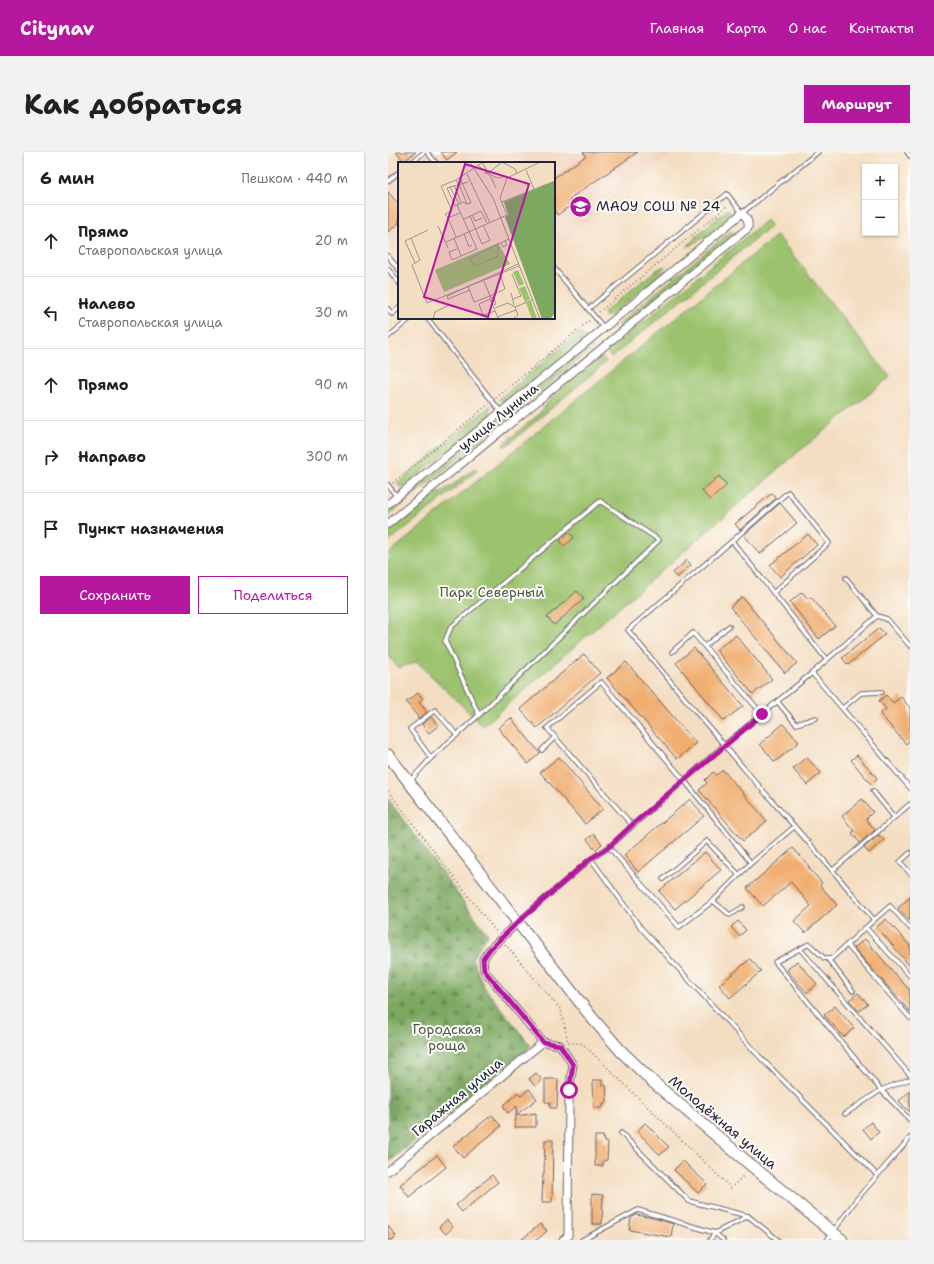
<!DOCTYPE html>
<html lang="ru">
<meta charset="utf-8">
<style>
:root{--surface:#fff;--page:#f2f2f2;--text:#202124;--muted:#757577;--line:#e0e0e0;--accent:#b5179e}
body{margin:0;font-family:"Shantell Sans",sans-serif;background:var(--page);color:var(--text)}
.controls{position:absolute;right:12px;top:12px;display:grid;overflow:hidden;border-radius:0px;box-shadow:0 1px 3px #0004}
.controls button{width:36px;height:36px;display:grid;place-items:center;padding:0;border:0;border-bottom:1px solid var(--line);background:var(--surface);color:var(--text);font:20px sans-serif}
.stop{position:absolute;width:12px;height:12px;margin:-9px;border:3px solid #b5179e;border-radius:50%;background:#fff}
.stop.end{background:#b5179e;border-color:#fff;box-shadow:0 1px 4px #0008}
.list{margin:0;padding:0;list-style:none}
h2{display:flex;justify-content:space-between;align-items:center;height:52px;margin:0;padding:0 16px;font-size:17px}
h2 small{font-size:13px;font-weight:400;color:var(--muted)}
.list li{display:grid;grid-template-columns:26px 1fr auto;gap:12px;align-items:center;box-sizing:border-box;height:72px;padding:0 16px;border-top:1px solid var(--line)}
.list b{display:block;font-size:15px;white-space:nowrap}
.list p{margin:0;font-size:13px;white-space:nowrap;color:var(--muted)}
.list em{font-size:13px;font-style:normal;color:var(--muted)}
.actions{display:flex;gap:8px;padding:12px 16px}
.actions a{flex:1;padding:9px 0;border:1px solid var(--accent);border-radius:0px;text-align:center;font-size:14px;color:var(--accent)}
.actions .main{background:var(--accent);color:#fff}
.icon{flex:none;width:22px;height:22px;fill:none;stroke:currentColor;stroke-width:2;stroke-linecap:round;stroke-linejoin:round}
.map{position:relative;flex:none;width:522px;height:1088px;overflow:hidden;border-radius:0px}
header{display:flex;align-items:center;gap:24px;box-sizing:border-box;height:56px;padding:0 20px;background:var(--accent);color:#fff}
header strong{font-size:19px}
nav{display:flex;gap:22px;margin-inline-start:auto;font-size:14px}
.intro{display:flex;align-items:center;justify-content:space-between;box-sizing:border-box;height:96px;padding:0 24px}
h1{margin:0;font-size:28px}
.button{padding:10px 18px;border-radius:0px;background:var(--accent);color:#fff;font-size:14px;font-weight:700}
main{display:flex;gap:24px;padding:0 24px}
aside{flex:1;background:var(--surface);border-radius:0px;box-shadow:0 1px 3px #0004}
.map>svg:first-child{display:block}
</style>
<header>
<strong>Citynav</strong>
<nav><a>Главная</a><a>Карта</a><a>О нас</a><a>Контакты</a></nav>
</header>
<div class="intro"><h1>Как добраться</h1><a class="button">Маршрут</a></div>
<main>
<aside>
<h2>6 мин<small>Пешком · 440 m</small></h2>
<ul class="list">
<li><svg class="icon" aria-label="ahead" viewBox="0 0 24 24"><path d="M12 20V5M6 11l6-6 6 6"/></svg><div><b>Прямо</b><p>Ставропольская улица</p></div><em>20 m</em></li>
<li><svg class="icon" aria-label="left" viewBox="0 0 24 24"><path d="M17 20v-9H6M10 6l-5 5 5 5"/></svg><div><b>Налево</b><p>Ставропольская улица</p></div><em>30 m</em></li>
<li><svg class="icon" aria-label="ahead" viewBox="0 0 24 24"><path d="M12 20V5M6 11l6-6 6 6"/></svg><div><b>Прямо</b></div><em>90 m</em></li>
<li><svg class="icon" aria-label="right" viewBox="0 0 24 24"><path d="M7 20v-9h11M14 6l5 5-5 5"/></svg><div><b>Направо</b></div><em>300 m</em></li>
<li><svg class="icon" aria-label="arrive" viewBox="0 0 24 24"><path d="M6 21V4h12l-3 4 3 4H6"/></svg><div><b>Пункт назначения</b></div></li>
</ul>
<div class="actions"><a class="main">Сохранить</a><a>Поделиться</a></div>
</aside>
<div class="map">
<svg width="522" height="1088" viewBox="0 0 522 1088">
<defs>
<pattern id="forest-firs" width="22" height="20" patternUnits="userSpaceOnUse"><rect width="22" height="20" fill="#7ca860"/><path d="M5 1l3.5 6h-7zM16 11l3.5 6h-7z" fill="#658850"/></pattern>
</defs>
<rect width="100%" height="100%" fill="#fdfcf7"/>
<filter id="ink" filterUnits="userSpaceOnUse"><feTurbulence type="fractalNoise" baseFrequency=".025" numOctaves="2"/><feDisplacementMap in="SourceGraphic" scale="8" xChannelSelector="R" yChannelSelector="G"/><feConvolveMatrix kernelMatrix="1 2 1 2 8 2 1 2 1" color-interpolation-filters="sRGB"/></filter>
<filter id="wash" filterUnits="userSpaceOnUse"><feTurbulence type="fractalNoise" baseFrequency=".012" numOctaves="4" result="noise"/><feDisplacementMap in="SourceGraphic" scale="16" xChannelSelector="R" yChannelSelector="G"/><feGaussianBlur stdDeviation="0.9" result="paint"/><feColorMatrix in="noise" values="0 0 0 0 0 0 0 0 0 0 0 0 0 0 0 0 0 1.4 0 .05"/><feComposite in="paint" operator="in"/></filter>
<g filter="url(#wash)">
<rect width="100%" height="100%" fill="#f4dec2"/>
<path fill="#f2d4be" d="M12,0H287L166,97V11H11V109L0,95V10Z"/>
<g fill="#9bc26d" stroke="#5e7254">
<path d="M340,57L344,63L317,85L299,95L311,81Z"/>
<path d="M378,68L383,74L223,206L219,200Z"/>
<path d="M343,79L346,82L232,176L229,173Z"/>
<path d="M389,83L502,225L409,301L95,574L29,510L10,516L0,503V402Z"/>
<path d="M277,114L264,130L222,164H216L215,161L268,118Z"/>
<path d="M192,180L197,186L120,248L115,249L111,247Z"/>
<path d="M202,193L205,196L0,364V359Z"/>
<path d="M214,205L218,210L122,291L116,295L114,293L150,263L165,244Z"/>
<path d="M102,254V264L17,334L13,336L9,332Z"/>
<path d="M87,316L89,318L84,323L0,390V380L40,347L62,335Z"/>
</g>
<path fill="url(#forest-firs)" stroke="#4f654e" d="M0,647L100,783L84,806L96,835L143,894L0,1011Z"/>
<g id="blocks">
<g fill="#f0af71">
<path d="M8,0H28L16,9Z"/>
<path d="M53,0H69L59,8Z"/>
<path d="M195,0H250L181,47L185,52L169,63L166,58V26L198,4Z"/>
<path d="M0,40L11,53V71L0,80Z"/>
<path d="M331,324L339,333L322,348L314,339Z"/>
<path d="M384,341L388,346L352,378L347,372Z"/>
<path d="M392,351L409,371L372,402L356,383Z"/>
<path d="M181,380L186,386L176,394L172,389Z"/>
<path d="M420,382L429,393L392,425L382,413Z"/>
<path d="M299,408L303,413L289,426L285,421Z"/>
<path d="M189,439L196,447L166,473L159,465Z"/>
<path d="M414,440L420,447L423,445L447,474L431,487L402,450Z"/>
<path d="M354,445L409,511L397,521L342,455Z"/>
<path d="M491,476L497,482L460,513L454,506Z"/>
<path d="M348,483L384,527L365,542L328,498Z"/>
<path d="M306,496L355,554L336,569L288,511Z"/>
<path d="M196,502L212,521L149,576L132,557Z"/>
<path d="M238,510L308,591L289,607L219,526Z"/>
<path d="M30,541L35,547L31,550L39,560L30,567V565L18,550Z"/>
<path d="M498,543L505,551L513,545L522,556V588L518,592L492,562L498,557L491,549Z"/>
<path d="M43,565L50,574L41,581L34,572Z"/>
<path d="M123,566L152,601L140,612L110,576Z"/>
<path d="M395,572L411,590L387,610L372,592Z"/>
<path d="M469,603L489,626L483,632L463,608Z"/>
<path d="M171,605L215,657L197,672L152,620Z"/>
<path d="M418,605L433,621L419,633L405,617Z"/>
<path d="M335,618L379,669L355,689L311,638L319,631L317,628L325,620L328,623Z"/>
<path d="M302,647L316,664L250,720L236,703Z"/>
<path d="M474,647L485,660L478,667L487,678L472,691L464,681L466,679L454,664Z"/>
<path d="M206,682L214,692L207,698L199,687Z"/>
<path d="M491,683L496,688L481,701L476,696Z"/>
<path d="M405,696L421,714L420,715L434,731L432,733L449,753L417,781L406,769L423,754L403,730L375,754L359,736Z"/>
<path d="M317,700L333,718L287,757L271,739Z"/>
<path d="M522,745V769L510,756Z"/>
<path d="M498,767L522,794V814L489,775Z"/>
<path d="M350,769L358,778L351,784L343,775Z"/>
<path d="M477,787L522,839V860L466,796Z"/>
<path d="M362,807L373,819L342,846L331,833Z"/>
<path d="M409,809L429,832L419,841L399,818Z"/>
<path d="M470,841L480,852L471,859L461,848Z"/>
<path d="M447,854L466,876L456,885L436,863Z"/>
<path d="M148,921L154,928L147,934L141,927Z"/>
<path d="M157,927H170L169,956H162V950H157Z"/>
<path d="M205,928H214V933H218L219,951H215V956H206Z"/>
<path d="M141,937L149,947L128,963L129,954L120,961L115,954L130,940L133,944Z"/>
<path d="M522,939V960L511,949Z"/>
<path d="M148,961V975H127L128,964Z"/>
<path d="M104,963L113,974L75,1006L65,994Z"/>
<path d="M483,970L491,980L483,987L475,977Z"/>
<path d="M257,971L281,995L272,1003L249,979Z"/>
<path d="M207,984H215L216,990H220L219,1008L215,1009V1014H207Z"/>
<path d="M157,988H165L164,1050H154L155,1022H156Z"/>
<path d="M49,1003L58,1015L21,1045L12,1033Z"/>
<path d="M295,1009L319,1032L310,1041L286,1018Z"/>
<path d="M104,1023L110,1030L74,1060L68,1053Z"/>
<path d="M204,1042L215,1043L214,1072H204Z"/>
<path d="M248,1063L266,1066L285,1072L283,1085L241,1078L243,1066Z"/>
<path d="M59,1068L65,1075L58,1082L51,1075Z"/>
<path d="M152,1072L159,1079L149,1088H133Z"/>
<path d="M0,1074L8,1084L4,1088H0Z"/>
</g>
</g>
</g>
<g filter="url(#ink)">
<use href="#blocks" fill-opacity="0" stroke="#6c646a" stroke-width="1"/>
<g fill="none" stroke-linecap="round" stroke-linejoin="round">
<defs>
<g id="service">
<path d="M39,0L48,11"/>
<path d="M519,0L522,4"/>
<path d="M23,11L36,0"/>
<path d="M0,29L11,20"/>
<path d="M0,104L11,118"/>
<path d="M166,116L216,176"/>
<path d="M0,117L11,131"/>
<path d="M0,157L4,162L11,156"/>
<path d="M200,157L339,42L354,61L430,0"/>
<path d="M39,166L113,260"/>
<path d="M0,185L23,166"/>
<path d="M0,333L9,345"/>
<path d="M344,389L400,340L441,391L385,441"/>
<path d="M458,426L489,464L499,467L522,494"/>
<path d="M317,494L341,474"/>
<path d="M284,500L305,481L374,562"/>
<path d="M438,507L344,389L240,478C281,528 323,578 365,627C406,674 447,720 486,768L443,807L436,806L421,792L387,810L493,938L522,968"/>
<path d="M424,521L522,636"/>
<path d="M389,549L408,572L428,566"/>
<path d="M456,555L473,541L494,540"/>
<path d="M154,598L167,585"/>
<path d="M43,606L22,577L47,558L69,583"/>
<path d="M22,629L43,606L91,563L271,388L212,349L63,475L57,489L91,563"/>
<path d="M485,639L506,665"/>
<path d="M244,673L159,576L213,530L296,628L363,711"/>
<path d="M221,695L291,775L325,749L363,711L406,675"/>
<path d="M522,701L512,710L522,721"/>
<path d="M203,707L253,776L372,905L489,1023"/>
<path d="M445,718L522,652"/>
<path d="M275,727L319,689L351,723"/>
<path d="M325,749L342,763L355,755"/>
<path d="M486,768L502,754L522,776"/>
<path d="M130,769L203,707L221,695L336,593L424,521L489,464"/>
<path d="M478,776L522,824"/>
<path d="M459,793L522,866"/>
<path d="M412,797L522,923"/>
<path d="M439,806L465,839"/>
<path d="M457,962L493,938L522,927"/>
<path d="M233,981L301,1049L360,1064L390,1088"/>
<path d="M194,1088L250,1058L327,1081L360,1064"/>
<path d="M322,1088L327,1081L335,1088"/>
<path d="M439,1088L468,1048L522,986"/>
</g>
<g id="minor">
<path d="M0,352L216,176L354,61C359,66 361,69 360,76L0,372"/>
<path d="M130,770L101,798L95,807L96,818L155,890"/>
<path d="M155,890L172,893L185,913L181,938L180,1084L175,1088"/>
<path d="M0,1019L155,890"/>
</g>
<path id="primary" d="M0,603L205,867L233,899L265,930L364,1014L454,1088"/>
</defs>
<use href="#service" stroke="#6c646a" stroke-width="5.5"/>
<use href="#minor" stroke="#6c646a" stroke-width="9"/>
<use href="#primary" stroke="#6c646a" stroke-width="13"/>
<g stroke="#6c646a" stroke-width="1.5" stroke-dasharray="1 3" stroke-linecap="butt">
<path d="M211,160L339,54"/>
<path d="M108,246L202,168"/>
<path d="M5,331L101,252"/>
<path d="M0,639L109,781"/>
<path d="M117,792L173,858L180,890L195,892L343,1036L356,1023"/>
</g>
<use href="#service" stroke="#fff" stroke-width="3.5"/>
<use href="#minor" stroke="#fff" stroke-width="7"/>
<use href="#primary" stroke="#fff" stroke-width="11"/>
</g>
</g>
<g fill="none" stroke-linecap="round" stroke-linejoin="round" filter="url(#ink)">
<path stroke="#b5179e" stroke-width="5" d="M181,938L185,913L172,893L155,890L96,818L95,807L101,798L130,770L202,707L221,695L244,673L374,562"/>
</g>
<defs>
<symbol id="school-disc" viewBox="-11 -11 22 22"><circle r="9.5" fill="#b5179e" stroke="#fdfcf7"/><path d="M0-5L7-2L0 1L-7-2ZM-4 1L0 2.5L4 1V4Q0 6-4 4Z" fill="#fff"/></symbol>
</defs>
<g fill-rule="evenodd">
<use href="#school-disc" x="180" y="42" width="25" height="25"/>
</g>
<g text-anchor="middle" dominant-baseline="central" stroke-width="4" stroke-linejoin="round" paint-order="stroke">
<g font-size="14" fill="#22223b" stroke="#fdfcf7" text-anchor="start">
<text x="208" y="54">МАОУ СОШ № 24</text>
</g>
<g font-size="14" fill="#22223b" stroke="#fdfcf7">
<text transform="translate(110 265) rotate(-39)">улица Лунина</text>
<text transform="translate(69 945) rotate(-40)">Гаражная улица</text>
<text transform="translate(335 970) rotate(40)">Молодёжная улица</text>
</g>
<g font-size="14" fill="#4c5a4c" stroke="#fdfcf7">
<text x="104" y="440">Парк Северный</text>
<text x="59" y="877">Городская<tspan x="59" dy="16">роща</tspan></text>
</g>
</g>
<g transform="translate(10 10)">
<rect width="157" height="157" fill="#f4dec2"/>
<path d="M100,81L112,102L46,130L37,108ZM120,108L126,122L121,124L115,110ZM127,124L132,137L127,140L121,126ZM133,139L139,157H134L128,141Z" fill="#9bc26d"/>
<path d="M157,19V151L152,157H144L107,55L110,53L106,40Z" fill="#7ca860"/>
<path fill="none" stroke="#a0938c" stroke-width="1" d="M72,0L95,36L142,157M84,0L90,11L104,0M104,0L117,7L119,11M80,3L93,15L98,26M128,8L136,27M86,11H90L99,16L108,14M69,12L92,61M60,22L58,18L85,0M61,22L69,42M56,23L63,40M52,25L61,42M104,40L157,19M59,43L57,44L49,26L70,20M74,53L77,59L84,56M72,54L84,82L92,78L85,63M50,56L47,52L54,49L43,24L58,18M66,57L83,49L89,61M40,64L50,86M66,72L71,85L74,83M58,75L50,56L62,51M13,76L22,98L14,103L29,141L121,104M56,76L63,94L79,87L59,43L66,40L68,42L73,41L62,16M48,80L109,53L102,36L109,16L142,0M103,81L105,85L109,83L107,79M100,82V94L77,104L71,97L100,82L107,79L111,77M59,87L51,90L54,98L63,94M17,101L7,79L30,68M114,112L123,134L115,137M86,119L92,134L107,127L102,112M70,124L76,140L92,134L94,138M113,131L116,143M49,134L120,102M49,134L50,137L72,128M93,136L96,135L98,142L96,143M117,145L134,138M97,146L110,141L117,145M97,149L85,153L81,142L92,137L100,156L99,157M99,155L118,148M35,157L37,150L51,143M115,157L120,153L117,145"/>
<path fill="#b5179e" fill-opacity="0.15" stroke="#b5179e" stroke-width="2" d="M67,2L131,22L90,155L26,135Z"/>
<rect width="157" height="157" fill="none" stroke="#22223b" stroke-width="2"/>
</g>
</svg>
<div class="controls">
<button>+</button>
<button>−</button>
</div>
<div class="stop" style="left:181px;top:938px"></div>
<div class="stop end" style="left:374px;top:562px"></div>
</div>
</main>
